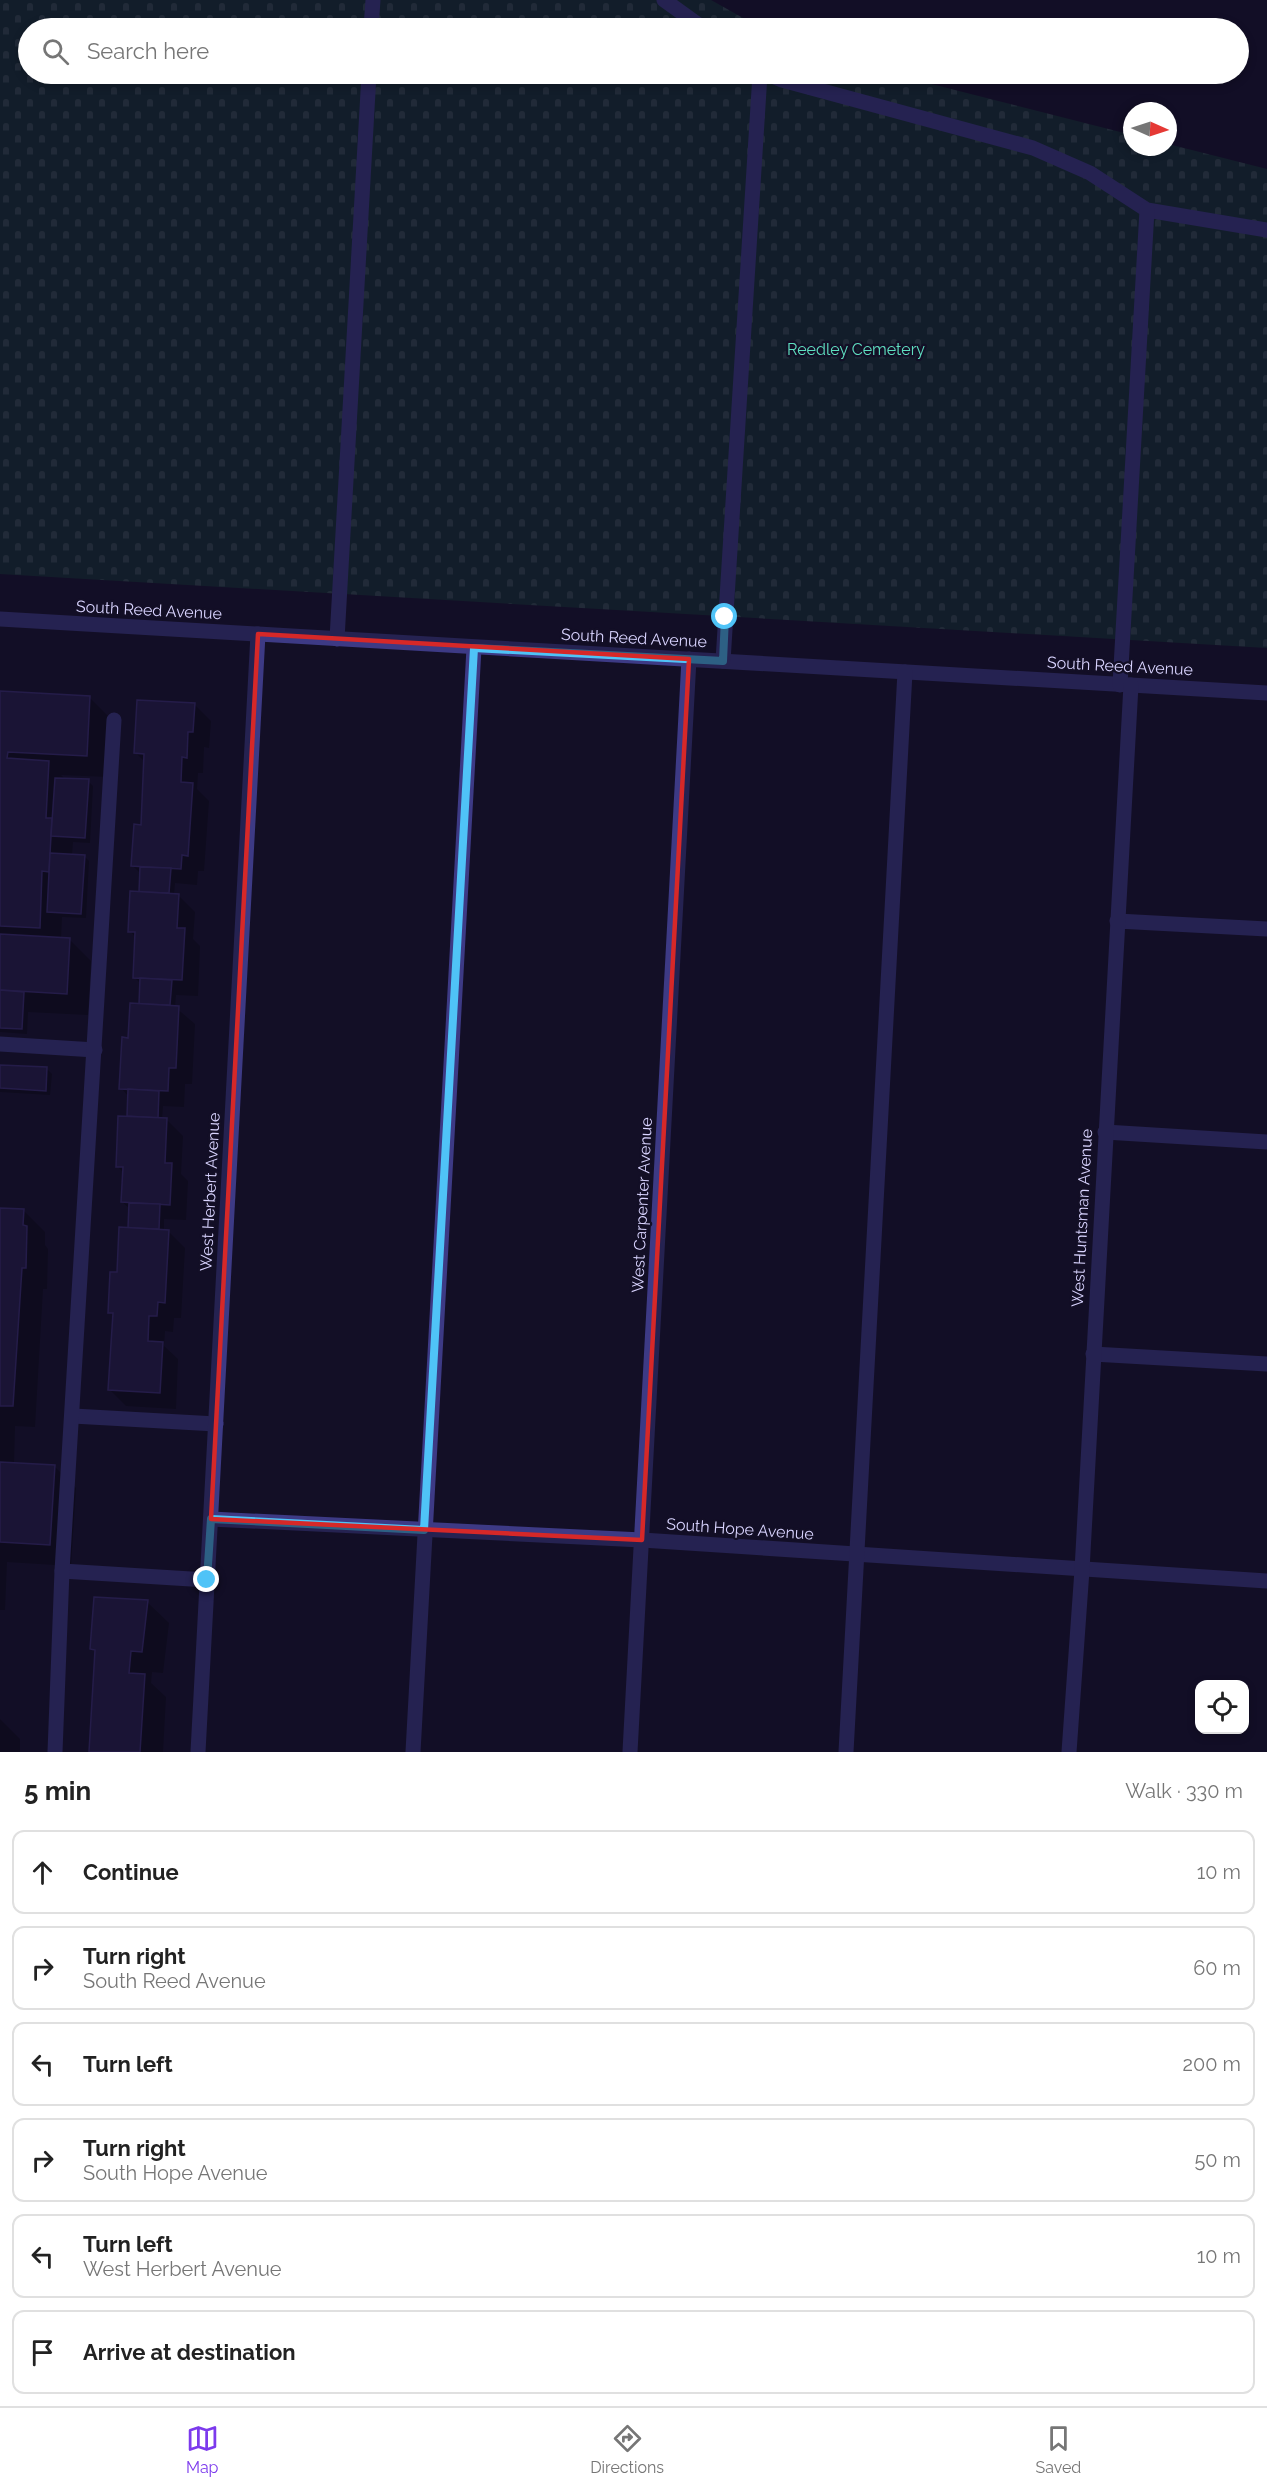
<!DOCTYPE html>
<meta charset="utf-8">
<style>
:root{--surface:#fff;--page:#f2f2f2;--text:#222;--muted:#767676;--line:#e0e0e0;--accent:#7c3aed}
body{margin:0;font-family:Raleway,sans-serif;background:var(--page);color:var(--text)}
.controls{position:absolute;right:18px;bottom:18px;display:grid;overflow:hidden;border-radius:12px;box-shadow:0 3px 9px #0003}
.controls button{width:54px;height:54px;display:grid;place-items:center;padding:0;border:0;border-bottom:2px solid var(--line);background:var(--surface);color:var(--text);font:30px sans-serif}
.compass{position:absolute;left:1123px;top:102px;width:54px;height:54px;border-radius:50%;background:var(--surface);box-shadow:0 3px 9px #0003;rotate:93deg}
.stop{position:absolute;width:18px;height:18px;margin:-14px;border:4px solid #4fc3f7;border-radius:50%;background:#fff}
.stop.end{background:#4fc3f7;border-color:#fff;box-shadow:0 2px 6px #0008}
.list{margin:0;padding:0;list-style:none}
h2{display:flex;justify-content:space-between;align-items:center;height:78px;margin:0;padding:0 24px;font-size:26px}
h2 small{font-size:20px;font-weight:400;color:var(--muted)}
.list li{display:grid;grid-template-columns:39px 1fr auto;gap:18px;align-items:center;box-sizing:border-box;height:84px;margin:0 12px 12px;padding:0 12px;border:2px solid var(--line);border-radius:12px}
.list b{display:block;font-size:22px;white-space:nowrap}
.list p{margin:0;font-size:20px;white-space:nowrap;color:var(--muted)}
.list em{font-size:20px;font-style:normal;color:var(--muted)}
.icon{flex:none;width:33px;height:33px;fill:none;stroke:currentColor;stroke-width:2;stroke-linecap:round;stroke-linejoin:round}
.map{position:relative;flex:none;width:1267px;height:1752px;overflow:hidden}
.search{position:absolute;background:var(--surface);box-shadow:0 3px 9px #0003;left:18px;right:18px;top:18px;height:66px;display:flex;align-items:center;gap:15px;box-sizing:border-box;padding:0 21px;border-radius:33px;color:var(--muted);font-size:22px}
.sheet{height:654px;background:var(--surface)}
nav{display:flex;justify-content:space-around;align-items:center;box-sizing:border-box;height:84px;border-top:2px solid var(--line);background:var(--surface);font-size:16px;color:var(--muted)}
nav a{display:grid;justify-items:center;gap:3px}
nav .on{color:var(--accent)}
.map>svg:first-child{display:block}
</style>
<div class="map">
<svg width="1267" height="1752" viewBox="0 0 1267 1752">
<defs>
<pattern id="cemetery-stones" width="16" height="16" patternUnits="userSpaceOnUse" patternTransform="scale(1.5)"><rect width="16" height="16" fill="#12302f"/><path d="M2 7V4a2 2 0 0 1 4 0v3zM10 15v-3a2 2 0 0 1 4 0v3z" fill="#344d4e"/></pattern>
</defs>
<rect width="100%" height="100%" fill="#130f26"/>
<path fill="url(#cemetery-stones)" d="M0,0H711L761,28H28V74H892L1132,135V147H1168V144L1267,169V648L0,574Z"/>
<g fill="#0007">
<path d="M0,693L90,698L111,719L108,777L61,775L66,780L88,781L93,786L90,843L73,842L72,855L84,856L89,861L86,918L62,917L61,939L70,940L91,961L88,1015L28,1012L27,1034L0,1032Z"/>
<path d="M194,704L211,721L209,748L204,747L203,773H198L197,789L209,801L204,871H198L197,885L175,883L174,895H178L195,912L193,939L200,946L198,996L176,995L175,1007L195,1024L192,1084H185L184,1107L163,1106L162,1120H167L183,1136L181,1174L188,1181L186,1220L164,1219V1231H168L185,1248L181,1318H174L173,1332L165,1331L164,1346L178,1359L176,1409L126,1406L110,1390L114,1316L110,1312L132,1230L130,1209L122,1202L124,1173L117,1166L128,1118L129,1097L121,1088L130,1039L143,1005L142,985L134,977L136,938L130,931L140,893L141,874L133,866L142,826L145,762L136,753Z"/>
<path d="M0,1066L47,1069L52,1074L50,1095L0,1092Z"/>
<path d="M0,1210L24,1211L45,1232V1245L48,1249L47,1289H43L35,1427L15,1426L14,1464L54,1466L76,1488L71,1566L7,1562L5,1610H0Z"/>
<path d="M147,1602L169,1623L163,1673L152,1672L151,1683L166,1697L163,1752H91L96,1653L92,1649Z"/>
<path d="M0,1719L20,1739V1752H0Z"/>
</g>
<g fill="#241b47" stroke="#3b2d73" stroke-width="1.5">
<path d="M0,691L90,696L87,756L8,752L7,758L49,761L46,818H52L49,872L42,871L40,928L0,926Z"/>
<path d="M137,700L195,703L193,732H188L187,758L182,757L181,782L193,783L188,856L182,855L181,869L131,866L134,824L141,825L144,754L134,753Z"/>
<path d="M55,778L89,779L85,838L51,836Z"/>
<path d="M50,853L85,855L81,914L47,912Z"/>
<path d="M140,867L171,868L169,893L139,892Z"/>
<path d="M130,891L179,894L177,928H185L182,980L133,978L135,932H128Z"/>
<path d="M0,934L70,938L67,994L0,990Z"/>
<path d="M140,978L172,980L170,1005L139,1004Z"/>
<path d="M0,990L24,992L22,1029L0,1028Z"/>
<path d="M130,1003L179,1006L176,1068H169L168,1091L119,1089L122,1037L128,1038Z"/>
<path d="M0,1065L47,1067L46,1091L0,1088Z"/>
<path d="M128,1089L159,1091L158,1118L127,1116Z"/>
<path d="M118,1116L167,1118L165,1163H172L170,1205L121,1202L123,1167H116Z"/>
<path d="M129,1203L160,1204L159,1229L128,1228Z"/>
<path d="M0,1208L24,1209L23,1225L27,1226L26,1268H22L13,1406H0Z"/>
<path d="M119,1227L169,1230L165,1303L158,1302L157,1316H149L148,1341L163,1342L160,1393L108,1390L113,1313H108L110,1272H117Z"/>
<path d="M0,1462L55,1465L50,1545L0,1542Z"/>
<path d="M94,1597L148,1600L142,1652L131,1651L129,1673L145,1674L140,1752H89L95,1650L90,1649Z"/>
</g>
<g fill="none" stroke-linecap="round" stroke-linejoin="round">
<g stroke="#3d3a85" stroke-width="15">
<path d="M664,0L703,28"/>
<path d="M371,28L373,0"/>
<path d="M768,74L782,80L1033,148L1090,173L1147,210L1267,230"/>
<path d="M0,619L1267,693"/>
<path d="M337,639L369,74"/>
<path d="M723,661L760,74"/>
<path d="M1120,685L1147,210"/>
<path d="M1117,921L1267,929"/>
<path d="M0,1044L95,1050"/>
<path d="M1105,1132L1267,1142"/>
<path d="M1093,1354L1267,1364"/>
<path d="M73,1416L216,1424"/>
<path d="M211,1519L642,1540L1267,1581"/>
<path d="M62,1571L207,1580"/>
<path d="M55,1752L62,1571L114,720"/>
<path d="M198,1752L258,634"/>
<path d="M413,1752L474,648"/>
<path d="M630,1752L689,659"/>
<path d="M846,1752L905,672"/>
<path d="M1069,1752L1082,1570L1131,685"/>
</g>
</g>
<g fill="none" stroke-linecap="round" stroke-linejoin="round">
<path stroke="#4fc3f7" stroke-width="8" d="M207,1580L211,1519L424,1530L474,648L723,661L725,617"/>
</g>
<path d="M0 0H1267V1752H0ZM258,634L689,659L642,1540L211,1519Z" fill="#130f26" fill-opacity=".55" fill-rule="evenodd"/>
<path fill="none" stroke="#d62828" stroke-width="4.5" stroke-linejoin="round" d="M258,634L689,659L642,1540L211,1519Z"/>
<g text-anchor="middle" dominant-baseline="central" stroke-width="4.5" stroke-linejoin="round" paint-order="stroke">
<g font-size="16" fill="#5fe0c0" stroke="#130f26">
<text x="856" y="349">Reedley Cemetery</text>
</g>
<g font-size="16" fill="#d9d4ff" stroke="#130f26">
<text transform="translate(149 610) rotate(3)">South Reed Avenue</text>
<text transform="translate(634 638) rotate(3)">South Reed Avenue</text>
<text transform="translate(1120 666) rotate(3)">South Reed Avenue</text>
<text transform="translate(210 1192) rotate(-87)">West Herbert Avenue</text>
<text transform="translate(642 1205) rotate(-87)">West Carpenter Avenue</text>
<text transform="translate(1082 1218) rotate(-87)">West Huntsman Avenue</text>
<text transform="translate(740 1529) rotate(4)">South Hope Avenue</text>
</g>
</g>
</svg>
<div class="controls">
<button><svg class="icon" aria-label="locate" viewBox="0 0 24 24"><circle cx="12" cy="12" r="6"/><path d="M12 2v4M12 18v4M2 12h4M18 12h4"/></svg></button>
</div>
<svg class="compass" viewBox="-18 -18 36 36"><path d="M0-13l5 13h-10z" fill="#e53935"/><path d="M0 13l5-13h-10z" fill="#767676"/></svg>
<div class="stop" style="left:725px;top:617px"></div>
<div class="stop end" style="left:207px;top:1580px"></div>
<div class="search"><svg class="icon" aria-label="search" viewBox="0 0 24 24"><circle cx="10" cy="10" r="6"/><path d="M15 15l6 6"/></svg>Search here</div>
</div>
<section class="sheet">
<h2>5 min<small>Walk · 330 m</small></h2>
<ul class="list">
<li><svg class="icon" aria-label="ahead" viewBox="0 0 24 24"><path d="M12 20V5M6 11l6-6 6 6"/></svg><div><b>Continue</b></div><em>10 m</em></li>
<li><svg class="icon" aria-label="right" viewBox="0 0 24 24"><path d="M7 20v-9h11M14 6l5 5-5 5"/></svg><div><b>Turn right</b><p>South Reed Avenue</p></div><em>60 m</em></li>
<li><svg class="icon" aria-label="left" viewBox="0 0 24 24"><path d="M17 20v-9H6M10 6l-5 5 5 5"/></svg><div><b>Turn left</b></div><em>200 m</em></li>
<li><svg class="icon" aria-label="right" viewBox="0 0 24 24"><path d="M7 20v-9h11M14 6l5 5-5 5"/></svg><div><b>Turn right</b><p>South Hope Avenue</p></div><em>50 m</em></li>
<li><svg class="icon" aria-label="left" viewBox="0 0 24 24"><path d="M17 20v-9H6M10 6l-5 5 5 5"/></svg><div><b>Turn left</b><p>West Herbert Avenue</p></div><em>10 m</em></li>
<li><svg class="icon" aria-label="arrive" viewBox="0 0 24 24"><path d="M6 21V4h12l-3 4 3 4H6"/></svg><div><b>Arrive at destination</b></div></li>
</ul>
</section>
<nav>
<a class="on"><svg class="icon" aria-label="map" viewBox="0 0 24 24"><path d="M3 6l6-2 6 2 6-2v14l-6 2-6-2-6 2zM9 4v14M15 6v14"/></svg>Map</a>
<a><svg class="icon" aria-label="directions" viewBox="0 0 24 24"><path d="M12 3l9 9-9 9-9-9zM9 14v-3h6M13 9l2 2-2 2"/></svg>Directions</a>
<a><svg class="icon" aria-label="saved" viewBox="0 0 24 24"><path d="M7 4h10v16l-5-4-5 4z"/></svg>Saved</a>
</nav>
